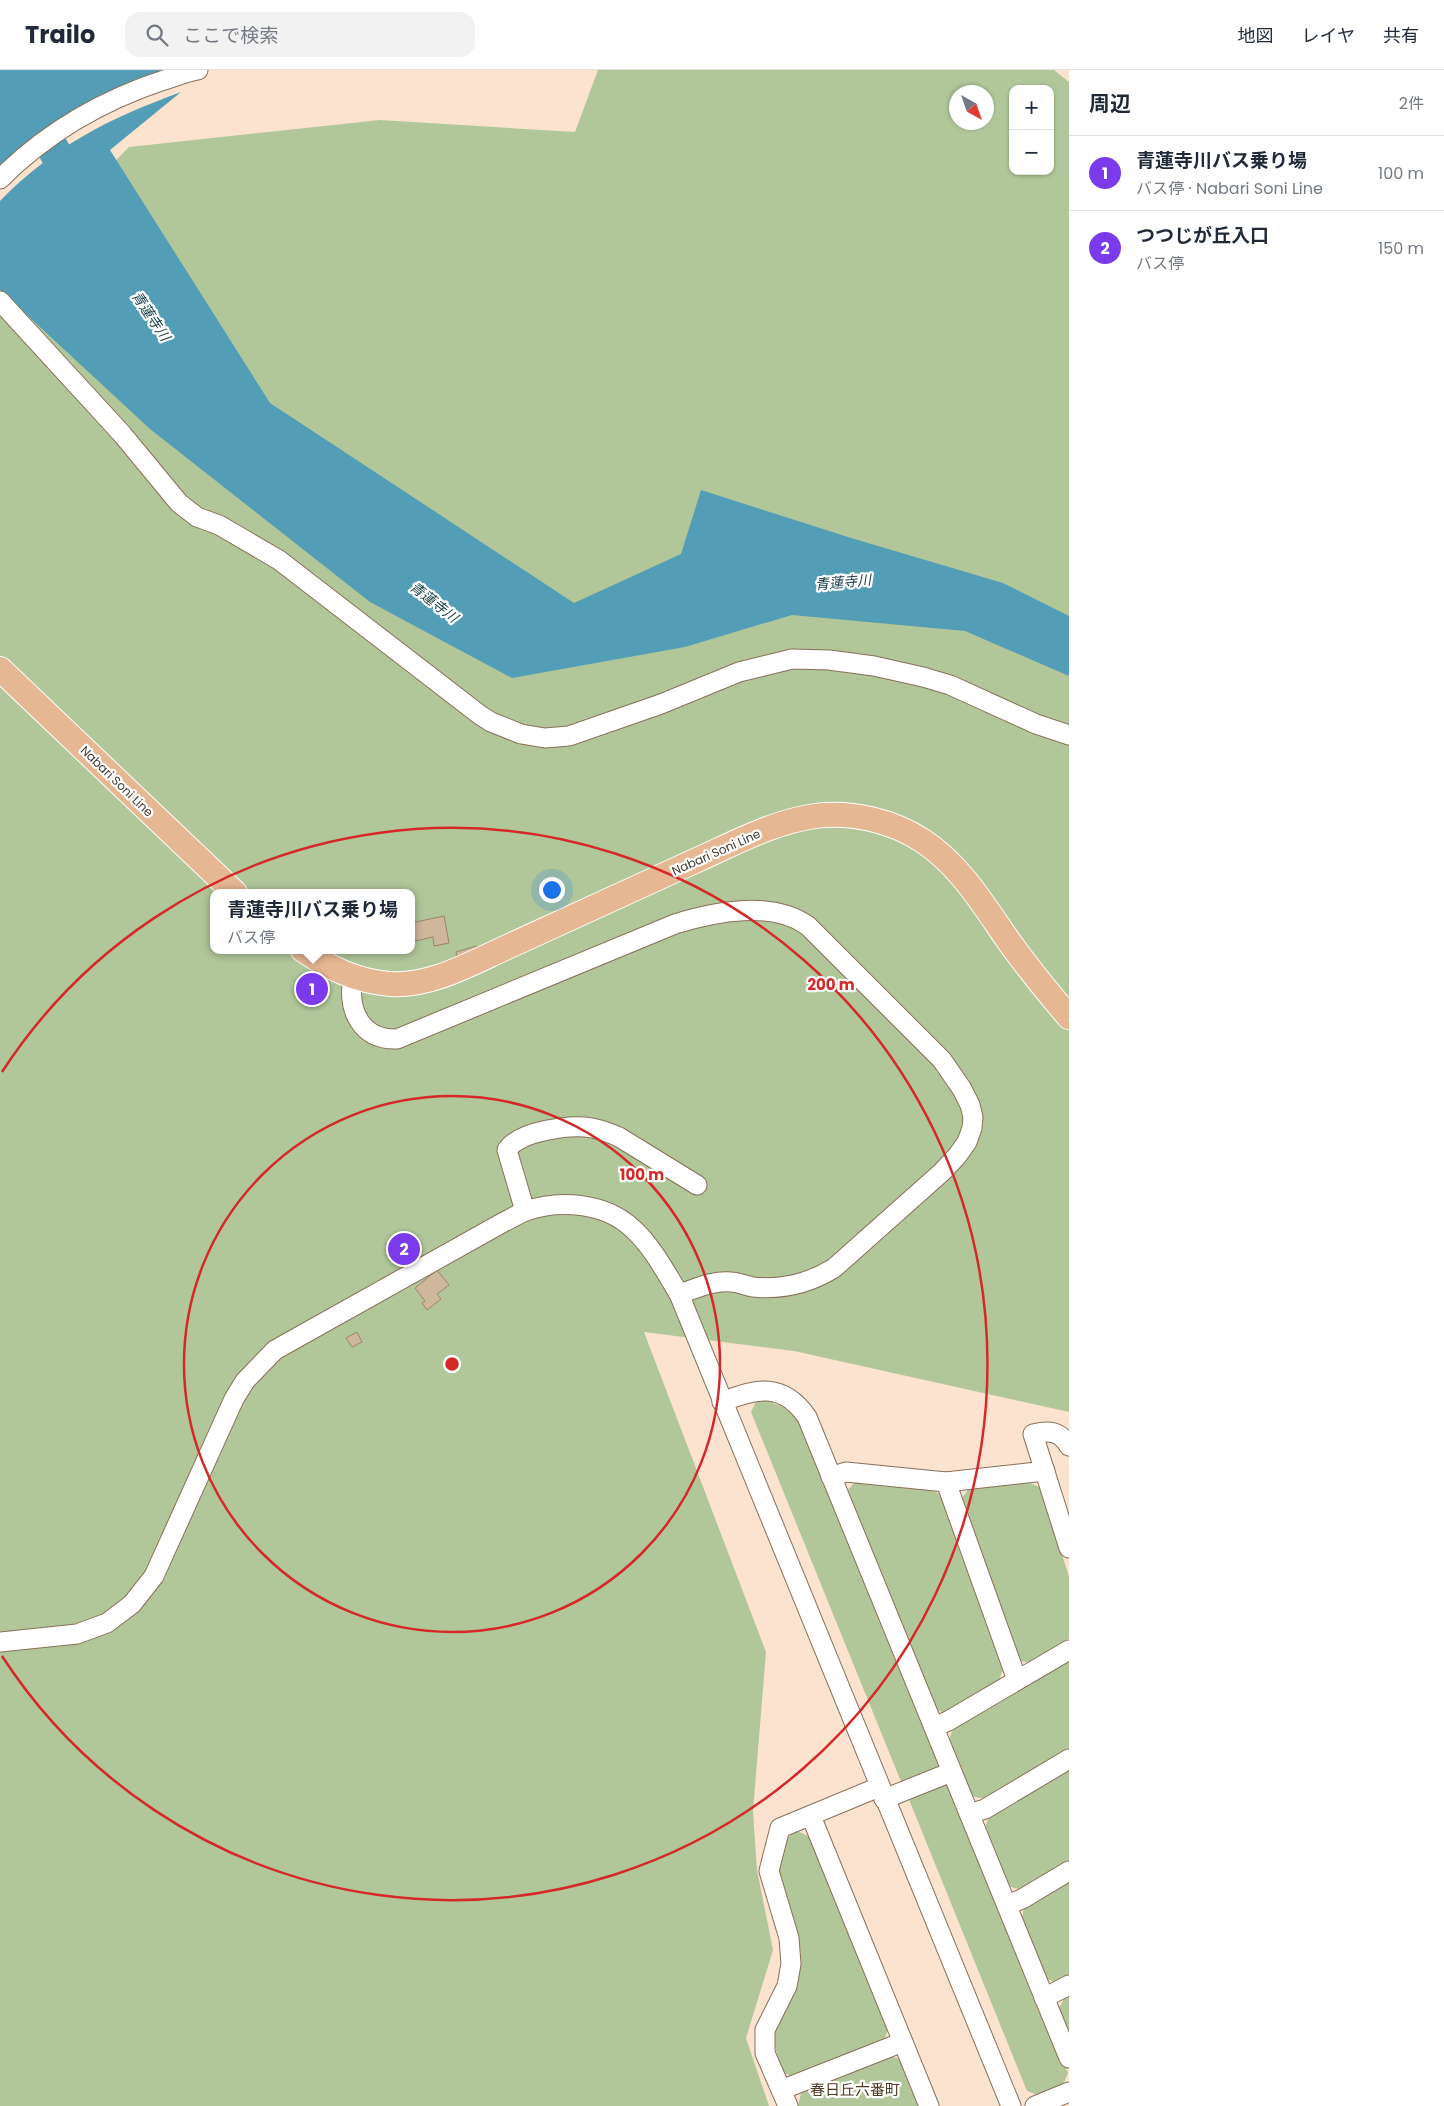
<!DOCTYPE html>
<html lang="ja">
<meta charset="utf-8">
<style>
:root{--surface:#fff;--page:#f2f2f3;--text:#1f2937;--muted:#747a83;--line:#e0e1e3;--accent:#7c3aed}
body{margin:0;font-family:Poppins,"Noto Sans JP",sans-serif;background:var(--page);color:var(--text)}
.controls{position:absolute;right:15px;top:15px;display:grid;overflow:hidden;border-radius:10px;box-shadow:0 1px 4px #0004}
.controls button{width:45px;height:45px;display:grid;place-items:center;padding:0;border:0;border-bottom:1px solid var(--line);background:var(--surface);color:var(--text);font:25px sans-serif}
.compass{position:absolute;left:949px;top:15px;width:45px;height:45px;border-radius:50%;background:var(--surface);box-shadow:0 1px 4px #0004;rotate:140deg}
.you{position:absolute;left:551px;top:819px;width:18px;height:18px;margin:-12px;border:4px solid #fff;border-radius:50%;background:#1a73e8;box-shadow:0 0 0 8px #1a73e833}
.badge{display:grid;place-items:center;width:32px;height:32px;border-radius:50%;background:var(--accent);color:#fff;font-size:16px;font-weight:700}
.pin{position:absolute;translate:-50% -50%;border:2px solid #fff;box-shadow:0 1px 5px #0006}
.popup{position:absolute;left:210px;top:819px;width:205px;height:65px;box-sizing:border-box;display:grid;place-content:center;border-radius:10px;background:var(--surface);filter:drop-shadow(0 1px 4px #0005);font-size:16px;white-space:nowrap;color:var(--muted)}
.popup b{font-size:19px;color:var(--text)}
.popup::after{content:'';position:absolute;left:50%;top:100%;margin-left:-10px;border:10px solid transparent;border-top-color:var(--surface)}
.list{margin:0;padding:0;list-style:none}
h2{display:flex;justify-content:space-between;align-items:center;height:65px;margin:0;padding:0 20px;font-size:21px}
h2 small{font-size:16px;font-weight:400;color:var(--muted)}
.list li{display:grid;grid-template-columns:32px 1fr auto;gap:15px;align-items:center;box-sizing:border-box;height:75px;padding:0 20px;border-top:1px solid var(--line)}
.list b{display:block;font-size:19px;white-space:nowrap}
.list p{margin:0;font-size:16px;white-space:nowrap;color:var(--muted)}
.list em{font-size:16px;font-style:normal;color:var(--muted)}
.icon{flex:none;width:28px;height:28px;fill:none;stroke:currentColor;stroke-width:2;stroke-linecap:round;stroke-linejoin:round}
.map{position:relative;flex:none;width:1069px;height:2036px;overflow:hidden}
header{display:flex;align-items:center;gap:30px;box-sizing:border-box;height:70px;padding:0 25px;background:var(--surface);border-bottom:1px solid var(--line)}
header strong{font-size:24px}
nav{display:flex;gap:28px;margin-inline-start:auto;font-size:18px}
.search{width:350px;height:45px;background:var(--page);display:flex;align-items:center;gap:12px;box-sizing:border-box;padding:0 18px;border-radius:15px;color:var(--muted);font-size:19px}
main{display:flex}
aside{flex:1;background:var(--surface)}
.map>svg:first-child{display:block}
</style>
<header>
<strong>Trailo</strong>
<div class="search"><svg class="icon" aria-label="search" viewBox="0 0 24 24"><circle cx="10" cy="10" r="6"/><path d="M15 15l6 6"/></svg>ここで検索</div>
<nav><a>地図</a><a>レイヤ</a><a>共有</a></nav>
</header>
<main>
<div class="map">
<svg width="1069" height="2036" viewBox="0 0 1069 2036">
<rect width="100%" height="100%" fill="#fbe3cf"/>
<g fill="#b1c79a" fill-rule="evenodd">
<path d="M598,0H1054L1069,12V1342L794,1281L644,1262L766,1582L753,1741L757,1800L773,1880L746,1968L769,2036H0V208L129,77L380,50L575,62ZM1013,19H1050V101H1013ZM956,22H986V52H956ZM213,823H411V880H213Z"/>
<path d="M765,1330L783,1337L798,1349L942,1699L902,1714L751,1342L756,1332Z"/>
<path d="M855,1412L932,1419L943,1427L1003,1599L999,1611L946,1643L933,1639L846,1422Z"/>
<path d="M1028,1412L1041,1418L1069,1507V1568L1030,1593L1016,1590L961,1429L968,1420Z"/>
<path d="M1069,1590V1680L985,1729L971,1726L948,1672L953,1659Z"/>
<path d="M1069,1700V1791L1020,1820L1009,1816L984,1760L989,1747Z"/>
<path d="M948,1711L1068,2003L1062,2017L1040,2026L1027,2021L908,1727Z"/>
<path d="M797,1761L811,1767L888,1959L884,1971L795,2007L783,2003L774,1974L773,1962C780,1945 786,1928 792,1911C794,1904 798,1897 800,1890C806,1853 751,1785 797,1761Z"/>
<path d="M1069,1811V1906L1056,1913L1043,1907L1021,1851L1024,1838Z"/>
<path d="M1069,1925V1966L1058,1940L1065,1927Z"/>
<path d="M890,1986L903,1990L921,2036H798L801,2023Z"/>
</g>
<g fill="#539eb6">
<path d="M0,0H163L136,9L63,48L0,101Z"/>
<path d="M181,22L110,80L270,333L574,533L681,484L701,420L851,468L1003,513L1069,546V606L965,561L792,545L685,577L512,608L370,532L150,359L0,220V131C55,75 108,49 181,22Z"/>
</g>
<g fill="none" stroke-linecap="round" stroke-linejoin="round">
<path stroke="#539eb6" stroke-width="32" d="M0,8L43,61L77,121"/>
</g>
<g fill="#d0b79c" stroke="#9b846a">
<path d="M444,846L449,873L434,876L433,867L411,872V853Z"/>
<path d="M476,876L478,883L458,889L456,882Z"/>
<path d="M437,1200L449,1215L437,1224L441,1229L427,1240L422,1233L425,1231L415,1218Z"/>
<path d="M357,1262L362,1272L352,1277L346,1268Z"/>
</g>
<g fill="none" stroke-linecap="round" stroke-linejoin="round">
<defs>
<g id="minor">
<path d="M0,109C46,63 103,30 164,10C175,7 186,2 198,0"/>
<path d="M0,231L122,364L179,433L197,447L219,455L279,490L480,645L491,652L521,664L545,668L569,666L661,634L739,602L792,589L829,590L874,596L923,607L950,615L1036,654L1069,665"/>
<path d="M353,908C347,940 361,970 397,969L675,854C714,842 773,830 808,856L942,990L962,1019L970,1035L973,1047L972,1058L967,1072L957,1086L942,1102L834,1198C810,1213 782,1220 753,1217C746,1216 738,1212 731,1212C713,1210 695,1219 679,1224"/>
<path d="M525,1141L507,1080C519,1061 571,1054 592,1058C602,1060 610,1063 619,1067L697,1115"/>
<path d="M722,1332C756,1318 783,1312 807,1347L1069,1988"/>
<path d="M1069,1376C1060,1361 1050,1360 1033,1364L1069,1478"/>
<path d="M831,1407L846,1402L946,1412L1045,1401"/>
<path d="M946,1412L1017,1610"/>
<path d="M0,1572L77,1564L107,1553L132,1534L154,1506L234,1329L245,1311L275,1280L502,1153C510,1149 518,1144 526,1141C560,1129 605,1133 632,1158C652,1176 665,1201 679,1224L1011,2036"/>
<path d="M934,1657L948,1651L1069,1580"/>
<path d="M884,1729L944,1705"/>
<path d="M969,1744L985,1739L1069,1689"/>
<path d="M811,1746L929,2036"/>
<path d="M1007,1835L1022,1829L1069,1801"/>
<path d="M1044,1928L1069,1915"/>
<path d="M781,2020L903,1972"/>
<path d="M788,2036L765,1983V1960L787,1916L791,1894L789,1868L769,1801L780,1758L879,1717"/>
<path d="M1035,2036L1069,2022"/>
</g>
<g id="major">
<path d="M0,599L235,823"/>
<path d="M303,880C331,899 356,911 390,914C429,917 470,894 505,878C569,849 633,819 697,790C735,773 773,752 815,746C851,741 893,751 923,771C961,796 984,836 1010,873C1029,899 1048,923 1069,947"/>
</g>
</defs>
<use href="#minor" stroke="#8a6f59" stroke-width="21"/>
<use href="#major" stroke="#fff" stroke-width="26"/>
<use href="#minor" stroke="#fff" stroke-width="19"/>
<use href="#major" stroke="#e6b793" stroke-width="24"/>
</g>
<g fill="none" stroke="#d62828" stroke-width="2.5">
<circle cx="452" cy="1294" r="268"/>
<path d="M2 1002A536 536 0 1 1 2 1586"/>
</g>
<g text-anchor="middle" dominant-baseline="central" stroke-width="4.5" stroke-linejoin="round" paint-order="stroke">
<g font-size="12" fill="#44392f" stroke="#fff">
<text transform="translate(117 711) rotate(44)">Nabari Soni Line</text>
<text transform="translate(716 782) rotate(-24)">Nabari Soni Line</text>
</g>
<g font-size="14" font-style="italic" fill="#1d414c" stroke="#fff">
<text transform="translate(151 246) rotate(56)">青蓮寺川</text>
<text transform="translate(843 512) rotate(-5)">青蓮寺川</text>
<text transform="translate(434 532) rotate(38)">青蓮寺川</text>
</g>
<g font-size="15" fill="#513a25" stroke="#fff">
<text x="855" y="2019">春日丘六番町</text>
</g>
</g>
<circle cx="452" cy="1294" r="8" fill="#d62828" stroke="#fff" stroke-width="2.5"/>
<g font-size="15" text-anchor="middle" font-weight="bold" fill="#d62828" stroke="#fff" stroke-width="4.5" stroke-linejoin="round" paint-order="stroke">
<text x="831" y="920">200 m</text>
<text x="642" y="1110">100 m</text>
</g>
</svg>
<div class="controls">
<button>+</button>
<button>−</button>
</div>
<svg class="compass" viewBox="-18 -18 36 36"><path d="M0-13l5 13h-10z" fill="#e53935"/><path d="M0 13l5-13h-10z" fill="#747a83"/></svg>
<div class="you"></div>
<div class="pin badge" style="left:312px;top:919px">1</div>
<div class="popup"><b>青蓮寺川バス乗り場</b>バス停</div>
<div class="pin badge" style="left:404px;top:1179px">2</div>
</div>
<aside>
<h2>周辺<small>2件</small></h2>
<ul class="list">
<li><span class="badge">1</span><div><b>青蓮寺川バス乗り場</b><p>バス停 · Nabari Soni Line</p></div><em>100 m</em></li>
<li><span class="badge">2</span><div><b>つつじが丘入口</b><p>バス停</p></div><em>150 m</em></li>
</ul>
</aside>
</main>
